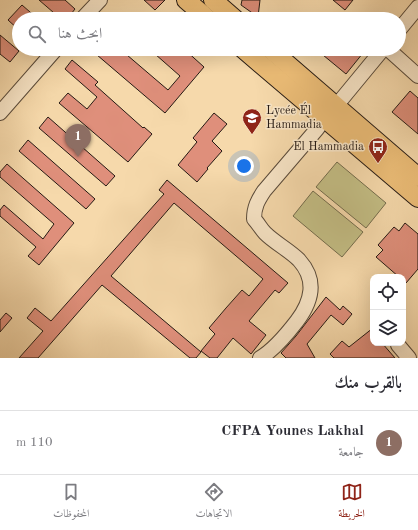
<!DOCTYPE html>
<html lang="ar">
<meta charset="utf-8">
<style>
:root{--surface:#fff;--page:#f7f7f7;--text:#2b2b33;--muted:#7c7c81;--line:#e1e1e2;--accent:#8f2418}
body{margin:0;font-family:"Old Standard TT",Amiri,serif;background:var(--page);color:var(--text);direction:rtl}
.controls{position:absolute;right:12px;bottom:12px;display:grid;overflow:hidden;border-radius:8px;box-shadow:0 4px 16px #0002}
.controls button{width:36px;height:36px;display:grid;place-items:center;padding:0;border:0;border-bottom:1px solid var(--line);background:var(--surface);color:var(--text);font:20px sans-serif}
.you{position:absolute;left:244px;top:166px;width:14px;height:14px;margin:-10px;border:3px solid #fff;border-radius:50%;background:#1a73e8;box-shadow:0 0 0 6px #1a73e833}
.badge{display:grid;place-items:center;width:26px;height:26px;border-radius:50%;background:var(--accent);color:#fff;font-size:13px;font-weight:700}
.pin{position:absolute;translate:-50% -33px;filter:drop-shadow(0 1px 2px #0008)}
.pin::after{content:'';position:absolute;top:21px;width:14px;height:12px;background:inherit;clip-path:polygon(0 0,100% 0,50% 100%)}
.list{margin:0;padding:0;list-style:none}
h2{display:flex;justify-content:space-between;align-items:center;height:52px;margin:0;padding:0 16px;font-size:17px}
h2 small{font-size:13px;font-weight:400;color:var(--muted)}
.list li{display:grid;grid-template-columns:26px 1fr auto;gap:12px;align-items:center;box-sizing:border-box;height:64px;padding:0 16px;border-top:1px solid var(--line)}
.list b{display:block;font-size:15px;white-space:nowrap}
.list p{margin:0;font-size:13px;white-space:nowrap;color:var(--muted)}
.list em{font-size:13px;font-style:normal;color:var(--muted)}
.icon{flex:none;width:22px;height:22px;fill:none;stroke:currentColor;stroke-width:2;stroke-linecap:round;stroke-linejoin:round}
.map{position:relative;flex:none;width:418px;height:358px;overflow:hidden;direction:ltr}
.search{position:absolute;background:var(--surface);box-shadow:0 4px 16px #0002;left:12px;right:12px;top:12px;height:44px;display:flex;align-items:center;gap:10px;box-sizing:border-box;padding:0 14px;border-radius:22px;color:var(--muted);font-size:15px}
.sheet{height:116px;background:var(--surface)}
nav{display:flex;justify-content:space-around;align-items:center;box-sizing:border-box;height:56px;border-top:1px solid var(--line);background:var(--surface);font-size:11px;color:var(--muted)}
nav a{display:grid;justify-items:center;gap:2px}
nav .on{color:var(--accent)}
.map>svg:first-child{display:block}
</style>
<div class="map">
<svg width="418" height="358" viewBox="0 0 418 358">
<rect width="100%" height="100%" fill="#f6d9ab"/>
<filter id="stains"><feTurbulence type="fractalNoise" baseFrequency=".005" numOctaves="4"/><feColorMatrix values="0 0 0 0 .2 0 0 0 0 .09 0 0 0 0 .02 0 0 0 .5 -.17"/></filter>
<radialGradient id="worn" r=".72"><stop offset=".6" stop-color="#630" stop-opacity="0"/><stop offset="1" stop-color="#630" stop-opacity=".3"/></radialGradient>
<g fill="#c3bd84" stroke="#746c4c">
<path d="M337,162L386,203L366,228L316,187Z"/>
<path d="M313,191L363,232L342,257L293,216Z"/>
</g>
<g fill="#df8f7b" stroke="#251a14">
<path d="M39,0H65L75,9L67,19H61Z"/>
<path d="M144,0H165L155,10Z"/>
<path d="M242,0H260L258,17L241,5Z"/>
<path d="M333,0H353L345,10Z"/>
<path d="M22,5L38,19H19V30L8,20Z"/>
<path d="M0,35L19,51L10,62L0,54Z"/>
<path d="M90,49H120L168,90L180,76L155,54L159,49H184L204,67L165,113Z"/>
<path d="M327,49H358L363,53L346,74L323,55Z"/>
<path d="M72,60L98,82L95,85L143,128L144,127L152,134L128,162L59,103L68,93L87,109L97,97L65,69Z"/>
<path d="M410,91L418,98V134L392,112Z"/>
<path d="M214,113L227,124L212,141L222,151L207,168L208,169L197,182L178,165L197,142L193,138Z"/>
<path d="M48,117L115,176L106,186L39,128Z"/>
<path d="M28,140L95,199L86,209L19,151Z"/>
<path d="M7,164L74,223L39,265L28,256L36,247L0,216V210L4,205L43,239L54,224L0,177V172Z"/>
<path d="M167,180L288,283L279,293L275,290L249,321L266,335L251,354L233,338L217,358H210L201,351L215,334L209,328L226,308L242,290L249,296L263,279L174,203L111,276L201,352L196,358H190L102,285L38,358H19L43,331L27,318L35,308L51,321L164,194L159,190Z"/>
<path d="M405,223L418,234V269L406,283L403,281V277H399L376,257L383,250L378,245L394,227L399,231Z"/>
<path d="M326,297L340,310L343,306L352,314L343,325L331,315L307,344L315,358H286L281,353L296,336Z"/>
<path d="M6,313L12,318L0,332V320Z"/>
<path d="M373,328V343H382L395,358H334L330,354L342,341L349,347Z"/>
</g>
<g fill="none" stroke-linecap="round" stroke-linejoin="round">
<defs>
<g id="minor">
<path d="M82,19L100,0"/>
<path d="M399,30L418,7"/>
<path d="M388,49L418,76"/>
<path d="M336,106L383,49"/>
<path d="M0,113L56,49"/>
<path d="M398,345L409,358"/>
<path d="M260,358C274,350 287,334 297,321C312,301 317,280 299,260C289,250 275,243 265,233C261,229 258,223 254,219C254,207 258,200 264,191L317,129L325,118"/>
</g>
<g id="major">
<path d="M186,0L208,19"/>
<path d="M213,0L235,19"/>
<path d="M243,49L418,198"/>
<path d="M270,49L418,177"/>
</g>
</defs>
<use href="#minor" stroke="#594a3a" stroke-width="16"/>
<use href="#major" stroke="#251a14" stroke-width="20"/>
<use href="#minor" stroke="#f9e6c8" stroke-width="14"/>
<use href="#major" stroke="#ebbc76" stroke-width="18"/>
</g>
<defs>
<symbol id="school-pin" viewBox="-11 -11 22 30"><path d="M0 17L-7.5 6A9.5 9.5 0 1 1 7.5 6Z" fill="#8f2418" stroke="#f9e6c8"/><path d="M0-5L7-2L0 1L-7-2ZM-4 1L0 2.5L4 1V4Q0 6-4 4Z" fill="#fff"/></symbol>
<symbol id="bus-pin" viewBox="-11 -11 22 30"><path d="M0 17L-7.5 6A9.5 9.5 0 1 1 7.5 6Z" fill="#8f2418" stroke="#f9e6c8"/><path d="M-5-6H5V4H4V6H2V4H-2V6H-4V4H-5ZM-3.5-4V0h7V-4ZM-3.5 1.2v1.5H-2V1.2ZM2 1.2v1.5H3.5V1.2Z" fill="#fff"/></symbol>
</defs>
<g fill-rule="evenodd">
<use href="#school-pin" x="241" y="107" width="22" height="30"/>
<use href="#bus-pin" x="367" y="136" width="22" height="30"/>
</g>
<g text-anchor="middle" dominant-baseline="central" stroke-width="3" stroke-linejoin="round" paint-order="stroke">
<g font-size="12" fill="#251a14" stroke="#f9e6c8" text-anchor="start">
<text x="266" y="111">Lycée Él<tspan x="266" dy="14">Hammadia</tspan></text>
<text x="364" y="147" text-anchor="end">El Hammadia</text>
</g>
</g>
<rect width="100%" height="100%" filter="url(#stains)"/>
<rect width="100%" height="100%" fill="url(#worn)"/>
</svg>
<div class="controls">
<button><svg class="icon" aria-label="locate" viewBox="0 0 24 24"><circle cx="12" cy="12" r="6"/><path d="M12 2v4M12 18v4M2 12h4M18 12h4"/></svg></button>
<button><svg class="icon" aria-label="layers" viewBox="0 0 24 24"><path d="M12 4l9 5-9 5-9-5zM3 14l9 5 9-5"/></svg></button>
</div>
<div class="you"></div>
<div class="pin badge" style="left:78px;top:157px;background:#8d6e63">1</div>
<div class="search"><svg class="icon" aria-label="search" viewBox="0 0 24 24"><circle cx="10" cy="10" r="6"/><path d="M15 15l6 6"/></svg>ابحث هنا</div>
</div>
<section class="sheet">
<h2>بالقرب منك<small></small></h2>
<ul class="list">
<li><span class="badge" style="background:#8d6e63">1</span><div><b>CFPA Younes Lakhal</b><p>جامعة</p></div><em>110 m</em></li>
</ul>
</section>
<nav>
<a class="on"><svg class="icon" aria-label="map" viewBox="0 0 24 24"><path d="M3 6l6-2 6 2 6-2v14l-6 2-6-2-6 2zM9 4v14M15 6v14"/></svg>الخريطة</a>
<a><svg class="icon" aria-label="directions" viewBox="0 0 24 24"><path d="M12 3l9 9-9 9-9-9zM9 14v-3h6M13 9l2 2-2 2"/></svg>الاتجاهات</a>
<a><svg class="icon" aria-label="saved" viewBox="0 0 24 24"><path d="M7 4h10v16l-5-4-5 4z"/></svg>المحفوظات</a>
</nav>
